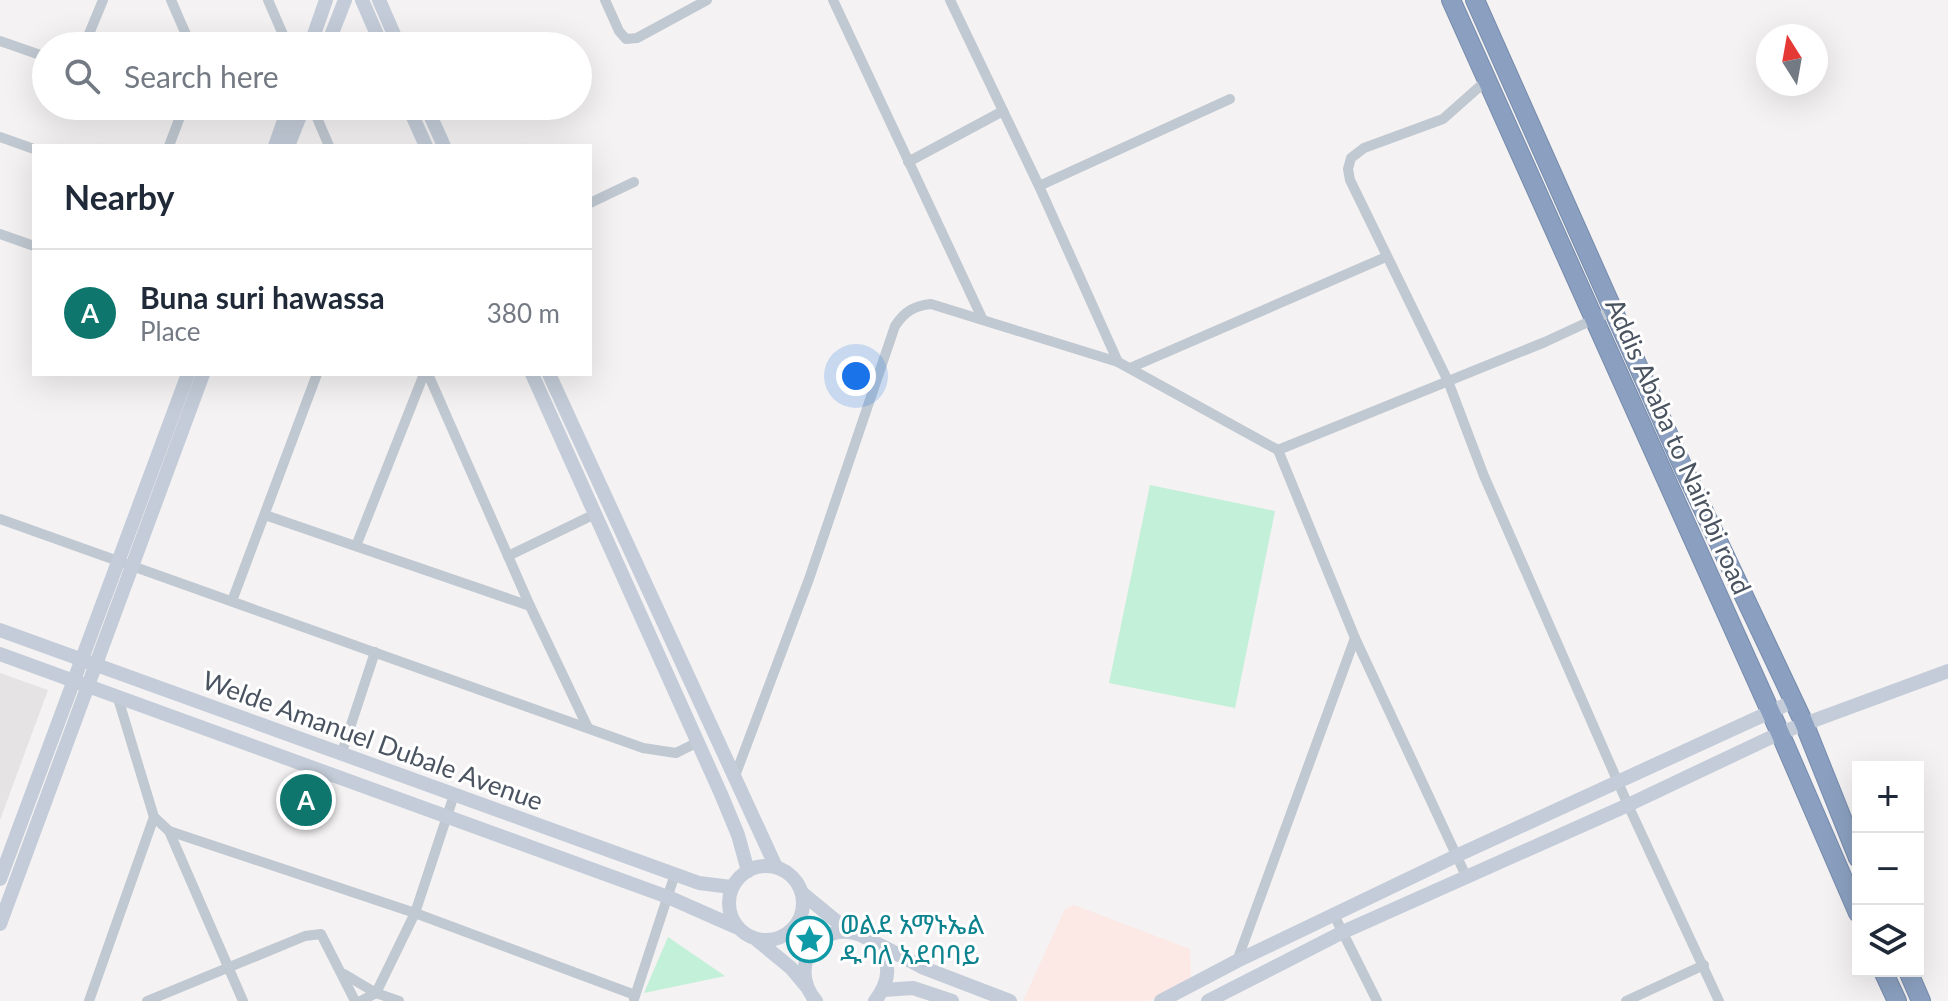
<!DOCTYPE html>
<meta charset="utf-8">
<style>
:root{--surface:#fff;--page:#f6f6f7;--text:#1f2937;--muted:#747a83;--line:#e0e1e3;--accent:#0f766e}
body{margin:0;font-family:Lato,"Noto Sans Ethiopic",sans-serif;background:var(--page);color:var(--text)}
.controls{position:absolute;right:24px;bottom:24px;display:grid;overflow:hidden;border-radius:0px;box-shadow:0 8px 32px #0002}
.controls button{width:72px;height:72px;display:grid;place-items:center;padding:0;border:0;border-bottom:2px solid var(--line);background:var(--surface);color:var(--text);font:40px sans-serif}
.compass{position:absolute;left:1756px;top:24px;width:72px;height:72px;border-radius:50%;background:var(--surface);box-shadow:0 8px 32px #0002;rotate:349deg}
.you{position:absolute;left:856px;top:376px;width:28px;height:28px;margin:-20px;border:6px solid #fff;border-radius:50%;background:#1a73e8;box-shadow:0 0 0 12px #1a73e833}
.badge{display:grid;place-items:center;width:52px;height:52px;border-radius:50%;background:var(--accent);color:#fff;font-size:26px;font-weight:700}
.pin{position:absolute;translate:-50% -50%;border:4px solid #fff;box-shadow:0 2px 8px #0006}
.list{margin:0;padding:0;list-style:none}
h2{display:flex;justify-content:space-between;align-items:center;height:104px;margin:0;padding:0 32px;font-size:34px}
h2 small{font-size:26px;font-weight:400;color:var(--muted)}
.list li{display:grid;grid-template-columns:52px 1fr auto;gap:24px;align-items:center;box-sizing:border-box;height:128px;padding:0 32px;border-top:2px solid var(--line)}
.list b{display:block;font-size:30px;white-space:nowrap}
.list p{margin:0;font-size:26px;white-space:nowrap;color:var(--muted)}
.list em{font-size:26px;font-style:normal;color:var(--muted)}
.icon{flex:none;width:44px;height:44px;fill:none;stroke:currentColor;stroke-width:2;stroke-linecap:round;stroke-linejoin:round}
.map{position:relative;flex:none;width:1948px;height:1001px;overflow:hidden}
.search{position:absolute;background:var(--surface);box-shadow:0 8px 32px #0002;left:32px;top:32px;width:560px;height:88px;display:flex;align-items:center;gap:20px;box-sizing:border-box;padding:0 28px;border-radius:44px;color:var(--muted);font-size:30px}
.panel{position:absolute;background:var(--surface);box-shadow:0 8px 32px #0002;left:32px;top:144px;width:560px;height:232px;border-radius:0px}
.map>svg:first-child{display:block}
</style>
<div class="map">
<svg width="1948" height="1001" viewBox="0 0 1948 1001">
<rect width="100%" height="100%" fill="#f4f2f2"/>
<path fill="#e5e3e4" d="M0,673L48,690L0,820Z"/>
<path fill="#fce9e5" d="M1074,905L1190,949L1191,977L1185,985L1149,1001H1023L1065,909Z"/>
<g fill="#c2f0d8">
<path d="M1150,485L1275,511L1235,708L1109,683Z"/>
<path d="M668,937L725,976L644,993Z"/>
</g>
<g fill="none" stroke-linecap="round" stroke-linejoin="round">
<defs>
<g id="highway">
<path d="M1451,0L1780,733L1858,913"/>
<path d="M1475,0L1683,467L1804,723L1858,858"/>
<path d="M1883,971L1897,1001"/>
<path d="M1908,971L1921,1001"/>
</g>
</defs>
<use href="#highway" stroke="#768bac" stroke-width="20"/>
<g stroke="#c0c8d1" stroke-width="10">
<path d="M171,0L191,46"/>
<path d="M268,0L288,46"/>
<path d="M605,0L619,31L626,39L637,38L707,0"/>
<path d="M833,0L982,318"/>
<path d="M950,0L1039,186L1118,362L1278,450L1355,638L1466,876"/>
<path d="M0,41L46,57"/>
<path d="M84,46L103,0"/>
<path d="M1487,80L1443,119L1364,148L1351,158L1348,169L1350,180L1448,381L1484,476L1537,597L1628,805L1719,1001"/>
<path d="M312,106L329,146"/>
<path d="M0,137L34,149"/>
<path d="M169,146L184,106"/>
<path d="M908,162L1003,111"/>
<path d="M1039,186L1230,99"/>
<path d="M590,203L634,182"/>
<path d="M0,234L34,246"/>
<path d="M1130,368L1386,257"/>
<path d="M428,374L530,606L588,728"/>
<path d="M1278,450L1545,342L1614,310"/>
<path d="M265,515L530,606"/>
<path d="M0,519L643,748L676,753L698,742"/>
<path d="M356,546L424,374"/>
<path d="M508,556L595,514"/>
<path d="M232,601L317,374"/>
<path d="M117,695L154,817L169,831L243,1001"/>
<path d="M342,752L375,652"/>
<path d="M735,776L809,579L895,326C905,311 914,306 931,304L1118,362"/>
<path d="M169,831L415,913L635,995"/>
<path d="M1334,915L1377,1001"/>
<path d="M1237,961L1355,638"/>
<path d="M344,974L376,993L399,1001"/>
<path d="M634,999L675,874"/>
<path d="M89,1001L154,817"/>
<path d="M147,1001L305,936L321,934L355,1001"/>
<path d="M361,1001L376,993L415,913L454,795"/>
<path d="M1626,1001L1704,965"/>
</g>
<g stroke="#c3ccd8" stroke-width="14">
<path d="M362,0L382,46"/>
<path d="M379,0L399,46"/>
<path d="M310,46L326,0"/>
<path d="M327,46L345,0"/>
<path d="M408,106L426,146"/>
<path d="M426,106L444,146"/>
<path d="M275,146L289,106"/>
<path d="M288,146L304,106"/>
<path d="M532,374L721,794L738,835L748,871"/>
<path d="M549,374L776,867"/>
<path d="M0,630L699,883L731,887"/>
<path d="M0,654L668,897L736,927"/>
<circle cx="766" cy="903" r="37"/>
<path d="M0,879L188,374"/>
<path d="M802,893L836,921L855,931"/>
<path d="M0,924L203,374"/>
<path d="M757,940L791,968L806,986"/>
<path d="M878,944L924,968L1010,1001"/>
<path d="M883,990L913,988L952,1001"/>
<path d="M816,1001C806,989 802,976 806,961C823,902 921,942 875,1001"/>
<path d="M1161,1001L1237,961L1456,856L1792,702"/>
<path d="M1208,1001L1343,932L1628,805L1780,733L1948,671"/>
</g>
<use href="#highway" stroke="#8ba0c0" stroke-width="18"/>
</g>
<defs>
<symbol id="sight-ring" viewBox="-11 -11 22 22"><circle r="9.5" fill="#fff" stroke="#0f9aa8" stroke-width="1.5"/><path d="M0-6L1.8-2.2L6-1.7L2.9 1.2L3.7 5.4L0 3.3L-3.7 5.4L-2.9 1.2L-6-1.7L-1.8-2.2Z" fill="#0f9aa8"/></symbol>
</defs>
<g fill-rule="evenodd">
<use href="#sight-ring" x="784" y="914" width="51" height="51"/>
</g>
<g text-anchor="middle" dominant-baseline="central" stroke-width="6" stroke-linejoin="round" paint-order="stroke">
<g font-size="26" fill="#4a5360" stroke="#fff">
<text transform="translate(1679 446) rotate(66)">Addis Ababa to Nairobi road</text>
<text transform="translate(373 740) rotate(20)">Welde Amanuel Dubale Avenue</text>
</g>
<g font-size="26" fill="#0d838f" stroke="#fff" text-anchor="start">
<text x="840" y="924">ወልደ አማኑኤል<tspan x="840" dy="30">ዱባለ አደባባይ</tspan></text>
</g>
</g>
</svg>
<div class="controls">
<button>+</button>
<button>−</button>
<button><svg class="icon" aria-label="layers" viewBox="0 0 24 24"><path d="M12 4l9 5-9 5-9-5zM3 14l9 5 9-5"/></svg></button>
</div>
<svg class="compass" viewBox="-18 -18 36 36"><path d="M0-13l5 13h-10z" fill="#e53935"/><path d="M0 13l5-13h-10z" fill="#747a83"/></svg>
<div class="you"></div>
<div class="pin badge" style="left:306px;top:800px">A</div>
<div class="search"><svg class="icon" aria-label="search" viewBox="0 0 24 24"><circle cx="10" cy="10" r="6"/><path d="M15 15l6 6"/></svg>Search here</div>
<section class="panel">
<h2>Nearby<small></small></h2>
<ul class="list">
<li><span class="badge">A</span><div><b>Buna suri hawassa</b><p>Place</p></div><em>380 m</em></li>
</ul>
</section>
</div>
